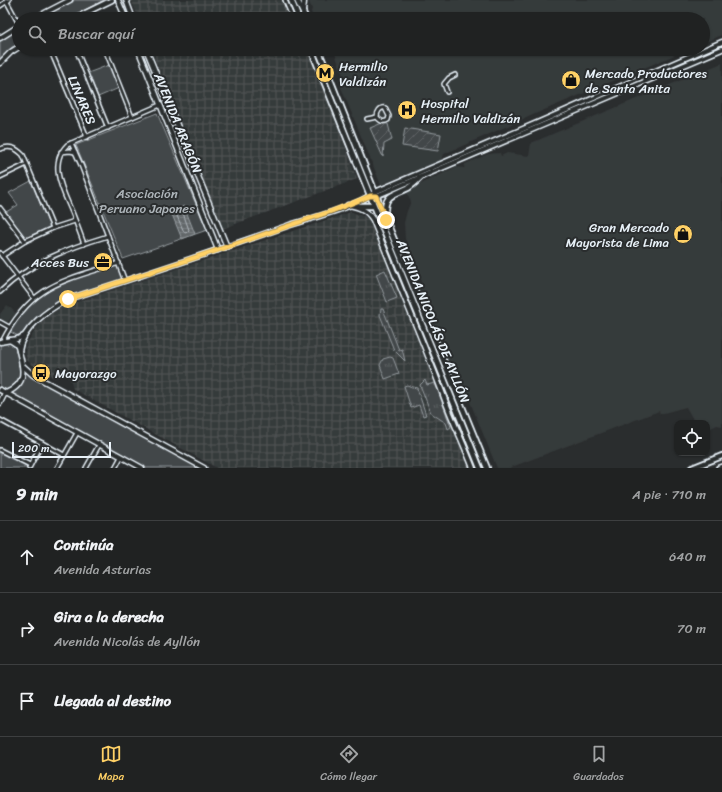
<!DOCTYPE html>
<html lang="es">
<meta charset="utf-8">
<style>
:root{--surface:#202222;--page:#282a2a;--text:#f1f3f6;--muted:#a2a4a5;--line:#3d3f40;--accent:#ffd166}
body{margin:0;font-family:Sriracha,sans-serif;background:var(--page);color:var(--text)}
.controls{position:absolute;right:12px;bottom:12px;display:grid;overflow:hidden;border-radius:8px;box-shadow:0 1px 3px #0004}
.controls button{width:36px;height:36px;display:grid;place-items:center;padding:0;border:0;border-bottom:1px solid var(--line);background:var(--surface);color:var(--text);font:20px sans-serif}
.scale{position:absolute;left:12px;bottom:10px;width:99px;box-sizing:border-box;padding-left:4px;border:2px solid #e8f1f8;border-top:0;font-size:11px;line-height:14px;white-space:nowrap;color:#e8f1f8;-webkit-text-stroke:3px #2a2d2e;paint-order:stroke}
.stop{position:absolute;width:12px;height:12px;margin:-9px;border:3px solid #ffd166;border-radius:50%;background:#fff}
.stop.end{background:#ffd166;border-color:#fff;box-shadow:0 1px 4px #0008}
.list{margin:0;padding:0;list-style:none}
h2{display:flex;justify-content:space-between;align-items:center;height:52px;margin:0;padding:0 16px;font-size:17px}
h2 small{font-size:13px;font-weight:400;color:var(--muted)}
.list li{display:grid;grid-template-columns:26px 1fr auto;gap:12px;align-items:center;box-sizing:border-box;height:72px;padding:0 16px;border-top:1px solid var(--line)}
.list b{display:block;font-size:15px;white-space:nowrap}
.list p{margin:0;font-size:13px;white-space:nowrap;color:var(--muted)}
.list em{font-size:13px;font-style:normal;color:var(--muted)}
.icon{flex:none;width:22px;height:22px;fill:none;stroke:currentColor;stroke-width:2;stroke-linecap:round;stroke-linejoin:round}
.map{position:relative;flex:none;width:722px;height:468px;overflow:hidden}
.search{position:absolute;background:var(--surface);box-shadow:0 1px 3px #0004;left:12px;right:12px;top:12px;height:44px;display:flex;align-items:center;gap:10px;box-sizing:border-box;padding:0 14px;border-radius:22px;color:var(--muted);font-size:15px}
.sheet{height:268px;background:var(--surface)}
nav{display:flex;justify-content:space-around;align-items:center;box-sizing:border-box;height:56px;border-top:1px solid var(--line);background:var(--surface);font-size:11px;color:var(--muted)}
nav a{display:grid;justify-items:center;gap:2px}
nav .on{color:var(--accent)}
.map>svg:first-child{display:block}
</style>
<div class="map">
<svg width="722" height="468" viewBox="0 0 722 468">
<defs>
<pattern id="industrial-grid" width="8" height="8" patternUnits="userSpaceOnUse"><rect width="8" height="8" fill="#363a3b"/><path d="M0 4h8M4 0v8" fill="none" stroke="#535758"/></pattern>
<pattern id="grass-tufts" width="24" height="20" patternUnits="userSpaceOnUse"><rect width="24" height="20" fill="#424648"/><path d="M3 7l-1-3M5 7V3M7 7l1-3M15 17l-1-3M17 17v-4M19 17l1-3" fill="none" stroke="#5d6163"/></pattern>
<pattern id="garden-furrows" width="10" height="10" patternUnits="userSpaceOnUse"><rect width="10" height="10" fill="#424648"/><path d="M-1 1l2-2M0 10L10 0M9 11l2-2" fill="none" stroke="#5d6163"/></pattern>
<pattern id="water-rules" width="6" height="5" patternUnits="userSpaceOnUse"><rect width="6" height="5" fill="#63686b"/><path d="M0 2.5h6" fill="none" stroke="#797e81"/></pattern>
</defs>
<rect width="100%" height="100%" fill="#2a2d2e"/>
<filter id="ink" filterUnits="userSpaceOnUse"><feTurbulence type="fractalNoise" baseFrequency=".025" numOctaves="2"/><feDisplacementMap in="SourceGraphic" scale="8" xChannelSelector="R" yChannelSelector="G"/><feConvolveMatrix kernelMatrix="1 2 1 2 8 2 1 2 1" color-interpolation-filters="sRGB"/></filter>
<g filter="url(#ink)">
<g fill="#363a3b">
<path d="M308,0H722V35L703,43V19H314L311,12L312,9Z"/>
<path d="M326,49H689L535,114L444,154L442,160L381,185L338,80L344,78L334,51L328,54Z"/>
<path d="M722,63V426L717,425L707,430V423H695L686,407L660,414L659,411L509,468H497L457,370L450,366L419,292L421,281L405,239L404,223L407,211L411,201L406,191L456,167L464,168L465,164L488,154L500,153L501,156L507,153L529,156L531,143Z"/>
<path d="M7,305L16,313L7,323L0,319V314Z"/>
</g>
<g fill="url(#industrial-grid)">
<path d="M131,0H293L300,19H139Z"/>
<path d="M151,49H310L357,179L222,229Z"/>
<path d="M351,212L369,218L471,468H217L73,389L70,378L64,376L54,378L31,364L26,359L25,346L36,329L47,317L64,306Z"/>
</g>
<g fill="url(#grass-tufts)" stroke="#959ca0">
<path d="M385,270L397,298L387,302L376,274Z"/>
<path d="M381,309H383L399,350L402,349L405,361L394,350L380,315Z"/>
<path d="M390,357L393,358L399,374L385,379L380,365L383,359Z"/>
<path d="M425,380L427,385L435,383L451,427L448,429L446,423L431,413L420,385Z"/>
<path d="M407,385L412,387L417,388L426,415L423,416L419,405L411,408L404,386Z"/>
</g>
<g fill="#424648" stroke="#959ca0">
<path d="M74,0H104L67,19H37Z"/>
<path d="M19,29V44L12,47L0,60V40Z"/>
<path d="M109,65L119,88L98,97L88,73Z"/>
<path d="M157,113L207,230L123,259L76,145Z"/>
<path d="M31,181L50,227L26,238L6,212L18,205L9,193Z"/>
<path d="M118,265L123,279L63,299L46,309L20,336H18L9,331C39,285 69,281 118,265Z"/>
<path d="M9,342L16,348C18,360 26,379 12,387C8,390 5,390 0,388V345Z"/>
<path d="M25,372L204,468H146L11,393C19,388 26,382 25,372Z"/>
<path d="M0,452L27,466V468H0Z"/>
</g>
<g fill="url(#garden-furrows)" stroke="#959ca0">
<path d="M382,123L388,124L392,140L384,144L383,157L370,128Z"/>
<path d="M405,128L441,134L438,151L402,146Z"/>
</g>
<path fill="url(#water-rules)" stroke="#989fa3" d="M184,206L195,234L182,239L171,212Z"/>
<g fill="none" stroke-linecap="round" stroke-linejoin="round">
<path stroke="#b3bac0" stroke-width="1" d="M181,212L183,213L189,230L186,233L184,232L177,216L178,214Z"/>
<defs>
<g id="street">
<path d="M6,0L19,24"/>
<path d="M285,0L293,19"/>
<path d="M0,6L9,0"/>
<path d="M50,49L87,137"/>
<path d="M76,49L108,128"/>
<path d="M105,49L132,117"/>
<path d="M447,92L444,84L449,78L455,75"/>
<path d="M367,119L377,117C377,112 380,107 385,108L389,116L388,120C383,123 380,121 377,117"/>
<path d="M71,143L81,165L125,281"/>
<path d="M0,149C10,145 16,148 23,155L53,228"/>
<path d="M61,152L70,151L75,152"/>
<path d="M0,177L27,164"/>
<path d="M0,208L25,241"/>
<path d="M84,244C80,233 76,222 72,212C63,191 48,164 67,145L160,105"/>
<path d="M0,253L34,298"/>
<path d="M2,256L25,241L53,228L75,221"/>
<path d="M0,292C31,262 68,248 108,236"/>
<path d="M0,322L9,327"/>
<path d="M2,342C31,284 63,281 119,263"/>
<path d="M0,420L64,455"/>
<path d="M0,450L30,465"/>
<path d="M29,468L42,443"/>
<path d="M57,468L77,433"/>
<path d="M86,468L99,445"/>
<path d="M115,468L121,457"/>
</g>
<g id="secondary">
<path d="M118,0L126,19"/>
<path d="M126,0L133,19"/>
<path d="M303,11L304,2L303,0"/>
<path d="M33,19L70,0"/>
<path d="M73,19L112,0"/>
<path d="M0,38L19,26"/>
<path d="M138,49L218,250"/>
<path d="M146,49L227,247"/>
<path d="M0,63L11,52L19,47"/>
<path d="M370,196H376L722,49"/>
<path d="M348,205C360,207 367,210 373,220C396,278 420,334 442,392C451,418 463,442 473,468"/>
<path d="M0,342L17,339L24,336"/>
<path d="M19,351C22,328 49,309 68,299C142,276 215,251 287,226C311,218 357,207 375,192L537,123L722,42"/>
<path d="M22,365L33,375L204,468"/>
<path d="M0,390L6,393C29,383 23,367 18,347L16,344L10,340"/>
<path d="M6,393L142,468"/>
<path d="M0,403L5,393"/>
</g>
<g id="primary">
<path d="M291,0L299,19"/>
<path d="M297,0L306,19"/>
<path d="M311,49L480,468"/>
<path d="M318,49L386,220L487,468"/>
<path d="M358,206H374"/>
<path d="M385,214C384,194 394,195 408,188C413,185 417,181 421,177"/>
<path d="M692,468L722,456"/>
<path d="M719,468L722,467"/>
</g>
</defs>
<use href="#street" stroke="#e8f1f8" stroke-width="6"/>
<use href="#secondary" stroke="#e8f1f8" stroke-width="7"/>
<use href="#primary" stroke="#e8f1f8" stroke-width="8"/>
<use href="#street" stroke="#2a2d2e" stroke-width="3"/>
<use href="#secondary" stroke="#2a2d2e" stroke-width="4"/>
<use href="#primary" stroke="#2a2d2e" stroke-width="4.5"/>
</g>
</g>
<g fill="none" stroke-linecap="round" stroke-linejoin="round" filter="url(#ink)">
<path stroke="#ffd166" stroke-width="5" d="M68,299L218,250L332,211L370,196H376L386,220"/>
</g>
<defs>
<symbol id="metro-disc" viewBox="-11 -11 22 22"><circle r="9.5" fill="#ffd166" stroke="#2a2d2e"/><path d="M-5.5 5V-5H-3L0 0L3-5H5.5V5H3V-.5L0 4L-3-.5V5Z" fill="#111"/></symbol>
<symbol id="shop-disc" viewBox="-11 -11 22 22"><circle r="9.5" fill="#ffd166" stroke="#2a2d2e"/><path d="M-5-2.5h2.3a2.7 3.5 0 0 1 5.4 0H5L5.5 6h-11ZM-1.5-2.5h3a1.5 2.3 0 0 0-3 0Z" fill="#111"/></symbol>
<symbol id="hospital-disc" viewBox="-11 -11 22 22"><circle r="9.5" fill="#ffd166" stroke="#2a2d2e"/><path d="M-5-5h3v3.5h4V-5h3V5h-3V1.5h-4V5h-3Z" fill="#111"/></symbol>
<symbol id="office-disc" viewBox="-11 -11 22 22"><circle r="9.5" fill="#ffd166" stroke="#2a2d2e"/><path d="M-6-3h4V-5.5h4V-3h4V5H-6ZM-1-4.5V-3h2v-1.5ZM-6 0V1H6V0Z" fill="#111"/></symbol>
<symbol id="bus-disc" viewBox="-11 -11 22 22"><circle r="9.5" fill="#ffd166" stroke="#2a2d2e"/><path d="M-5-6H5V4H4V6H2V4H-2V6H-4V4H-5ZM-3.5-4V0h7V-4ZM-3.5 1.2v1.5H-2V1.2ZM2 1.2v1.5H3.5V1.2Z" fill="#111"/></symbol>
</defs>
<g fill-rule="evenodd">
<use href="#metro-disc" x="314" y="62" width="22" height="22"/>
<use href="#shop-disc" x="560" y="69" width="22" height="22"/>
<use href="#hospital-disc" x="396" y="99" width="22" height="22"/>
<use href="#shop-disc" x="672" y="223" width="22" height="22"/>
<use href="#office-disc" x="92" y="251" width="22" height="22"/>
<use href="#bus-disc" x="30" y="362" width="22" height="22"/>
</g>
<g text-anchor="middle" dominant-baseline="central" stroke-width="4" stroke-linejoin="round" paint-order="stroke">
<g font-size="13" fill="#e8f1f8" stroke="#2a2d2e" text-anchor="start">
<text x="339" y="66">Hermilio<tspan x="339" dy="15">Valdizán</tspan></text>
<text x="585" y="73">Mercado Productores<tspan x="585" dy="15">de Santa Anita</tspan></text>
<text x="421" y="103">Hospital<tspan x="421" dy="15">Hermilio Valdizán</tspan></text>
<text x="669" y="227" text-anchor="end">Gran Mercado<tspan x="669" dy="15">Mayorista de Lima</tspan></text>
<text x="89" y="262" text-anchor="end">Acces Bus</text>
<text x="55" y="373">Mayorazgo</text>
</g>
<g font-size="13" fill="#e8f1f8" stroke="#2a2d2e">
<text transform="translate(82 100) rotate(67)">LINARES</text>
<text transform="translate(178 123) rotate(68)">AVENIDA ARAGÓN</text>
<text transform="translate(433 321) rotate(68)">AVENIDA NICOLÁS DE AYLLÓN</text>
</g>
<g font-size="13" fill="#aeb5ba" stroke="#2a2d2e">
<text x="147" y="193">Asociación<tspan x="147" dy="15">Peruano Japones</tspan></text>
</g>
</g>
</svg>
<div class="controls">
<button><svg class="icon" aria-label="locate" viewBox="0 0 24 24"><circle cx="12" cy="12" r="6"/><path d="M12 2v4M12 18v4M2 12h4M18 12h4"/></svg></button>
</div>
<div class="scale">200 m</div>
<div class="stop" style="left:68px;top:299px"></div>
<div class="stop end" style="left:386px;top:220px"></div>
<div class="search"><svg class="icon" aria-label="search" viewBox="0 0 24 24"><circle cx="10" cy="10" r="6"/><path d="M15 15l6 6"/></svg>Buscar aquí</div>
</div>
<section class="sheet">
<h2>9 min<small>A pie · 710 m</small></h2>
<ul class="list">
<li><svg class="icon" aria-label="ahead" viewBox="0 0 24 24"><path d="M12 20V5M6 11l6-6 6 6"/></svg><div><b>Continúa</b><p>Avenida Asturias</p></div><em>640 m</em></li>
<li><svg class="icon" aria-label="right" viewBox="0 0 24 24"><path d="M7 20v-9h11M14 6l5 5-5 5"/></svg><div><b>Gira a la derecha</b><p>Avenida Nicolás de Ayllón</p></div><em>70 m</em></li>
<li><svg class="icon" aria-label="arrive" viewBox="0 0 24 24"><path d="M6 21V4h12l-3 4 3 4H6"/></svg><div><b>Llegada al destino</b></div></li>
</ul>
</section>
<nav>
<a class="on"><svg class="icon" aria-label="map" viewBox="0 0 24 24"><path d="M3 6l6-2 6 2 6-2v14l-6 2-6-2-6 2zM9 4v14M15 6v14"/></svg>Mapa</a>
<a><svg class="icon" aria-label="directions" viewBox="0 0 24 24"><path d="M12 3l9 9-9 9-9-9zM9 14v-3h6M13 9l2 2-2 2"/></svg>Cómo llegar</a>
<a><svg class="icon" aria-label="saved" viewBox="0 0 24 24"><path d="M7 4h10v16l-5-4-5 4z"/></svg>Guardados</a>
</nav>
